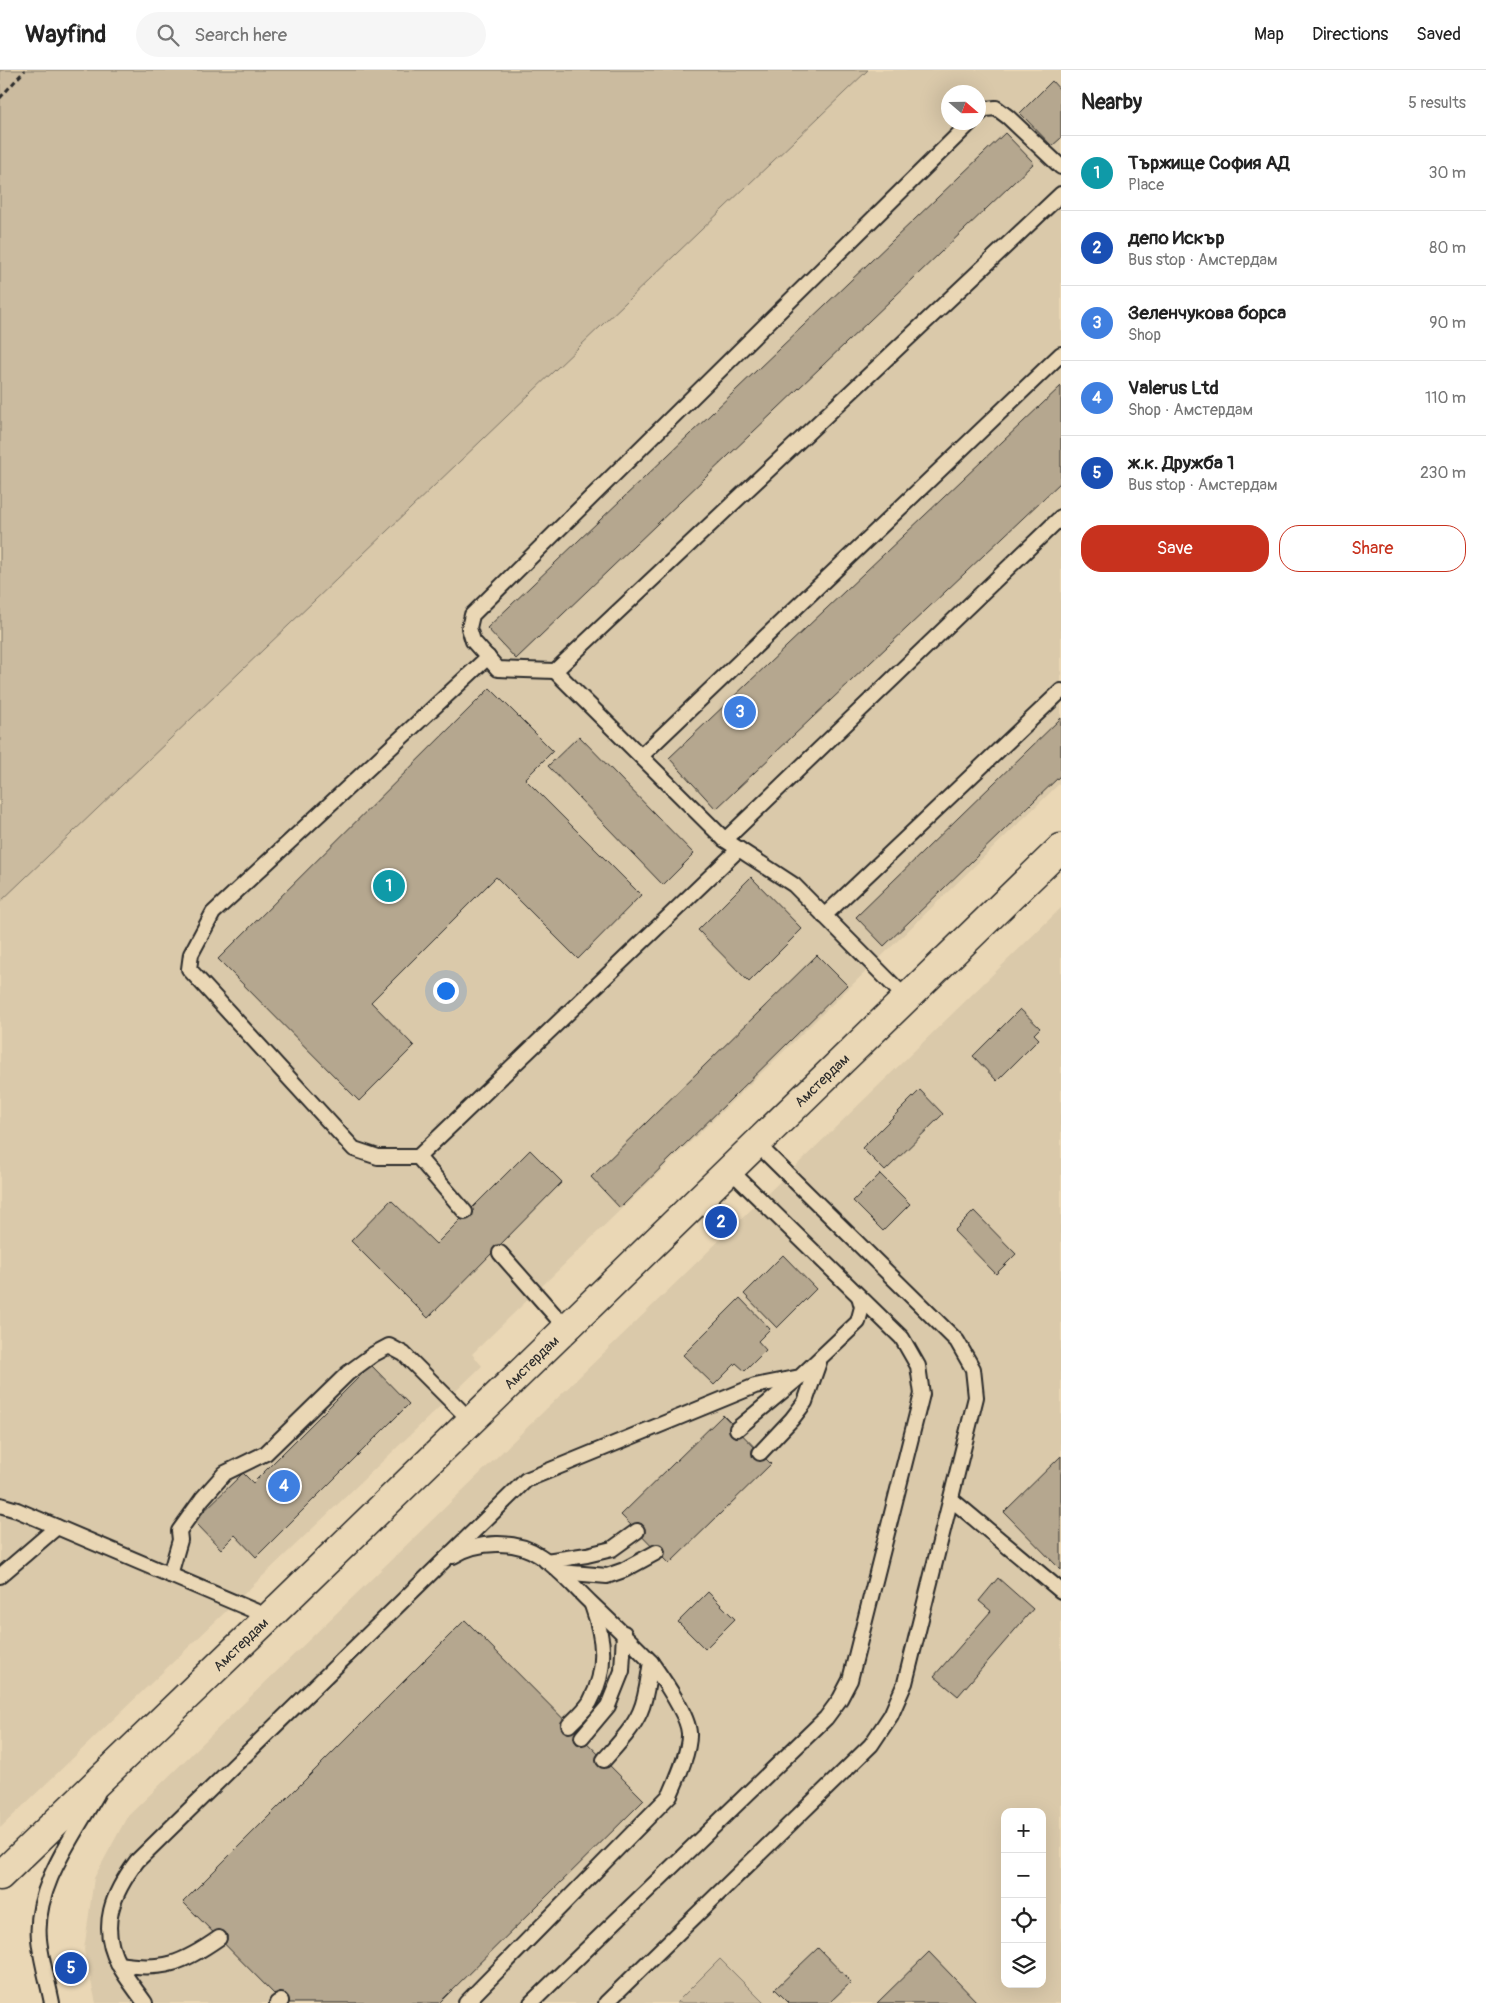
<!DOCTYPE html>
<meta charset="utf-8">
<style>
:root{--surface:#fff;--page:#f6f6f6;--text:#222;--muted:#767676;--line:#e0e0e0;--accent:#c8321e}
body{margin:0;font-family:Pangolin,sans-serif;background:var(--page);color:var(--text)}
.controls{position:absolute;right:15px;bottom:15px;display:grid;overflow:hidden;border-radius:10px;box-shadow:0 5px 20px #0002}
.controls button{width:45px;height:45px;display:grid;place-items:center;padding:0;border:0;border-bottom:1px solid var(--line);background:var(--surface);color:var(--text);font:25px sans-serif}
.compass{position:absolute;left:941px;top:15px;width:45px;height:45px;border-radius:50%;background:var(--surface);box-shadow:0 5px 20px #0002;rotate:110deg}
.you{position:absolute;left:445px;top:920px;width:18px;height:18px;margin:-12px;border:4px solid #fff;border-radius:50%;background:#1a73e8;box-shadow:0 0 0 8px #1a73e833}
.badge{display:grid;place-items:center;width:32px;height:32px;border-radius:50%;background:var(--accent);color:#fff;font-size:16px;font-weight:700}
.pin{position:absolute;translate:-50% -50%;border:2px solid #fff;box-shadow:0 1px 5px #0006}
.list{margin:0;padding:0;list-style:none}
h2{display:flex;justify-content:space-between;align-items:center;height:65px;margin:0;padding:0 20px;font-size:21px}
h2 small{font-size:16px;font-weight:400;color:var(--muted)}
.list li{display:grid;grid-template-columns:32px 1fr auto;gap:15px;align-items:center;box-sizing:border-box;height:75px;padding:0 20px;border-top:1px solid var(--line)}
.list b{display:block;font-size:19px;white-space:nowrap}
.list p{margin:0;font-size:16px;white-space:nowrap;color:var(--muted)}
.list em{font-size:16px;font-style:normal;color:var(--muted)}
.actions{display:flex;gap:10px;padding:15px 20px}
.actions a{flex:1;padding:11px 0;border:1px solid var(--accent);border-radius:20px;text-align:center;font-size:18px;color:var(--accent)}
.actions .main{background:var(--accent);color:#fff}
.icon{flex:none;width:28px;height:28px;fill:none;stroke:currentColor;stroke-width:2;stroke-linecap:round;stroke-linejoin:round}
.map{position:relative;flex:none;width:1061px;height:1933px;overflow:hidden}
header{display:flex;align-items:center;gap:30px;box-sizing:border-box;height:70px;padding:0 25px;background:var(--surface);border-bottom:1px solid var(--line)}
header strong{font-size:24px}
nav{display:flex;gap:28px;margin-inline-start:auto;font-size:18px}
.search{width:350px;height:45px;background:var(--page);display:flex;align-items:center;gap:12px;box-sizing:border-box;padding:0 18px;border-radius:28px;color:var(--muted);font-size:19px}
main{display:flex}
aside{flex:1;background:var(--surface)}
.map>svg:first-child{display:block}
</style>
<header>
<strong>Wayfind</strong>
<div class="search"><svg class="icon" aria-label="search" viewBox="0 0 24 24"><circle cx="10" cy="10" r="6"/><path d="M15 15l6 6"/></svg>Search here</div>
<nav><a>Map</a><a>Directions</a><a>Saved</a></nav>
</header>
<main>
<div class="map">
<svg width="1061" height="1933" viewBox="0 0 1061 1933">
<rect width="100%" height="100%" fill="#ead7b5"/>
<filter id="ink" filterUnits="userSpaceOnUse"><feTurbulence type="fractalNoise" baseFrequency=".02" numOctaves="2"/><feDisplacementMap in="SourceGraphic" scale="10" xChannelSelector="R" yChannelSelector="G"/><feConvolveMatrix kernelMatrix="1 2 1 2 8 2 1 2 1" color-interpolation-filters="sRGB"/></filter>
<g filter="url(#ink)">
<g fill="#dac9aa" fill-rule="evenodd">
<path d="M0,0H1061V712L472,1284L482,1296L0,1758ZM948,22H978V52H948Z"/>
<path d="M1061,838V1933H764L720,1889L676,1933H96L84,1880L94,1808L127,1747ZM1005,1742H1042V1914H1005Z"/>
</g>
<g fill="#cbbb9f" stroke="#7b7365">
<path d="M0,0H868L0,832Z"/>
<path d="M720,1889L764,1933H676Z"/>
</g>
<g fill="#b5a78f" stroke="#2b2b2b">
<path d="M1052,11L1061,21V68L1052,76L1020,43Z"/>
<path d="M1005,63L1034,93L516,589L487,558Z"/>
<path d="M1061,316V412L716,739L669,688Z"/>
<path d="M490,618L553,681L525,709L641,825L578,889L496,807L371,932L414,976L359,1031L218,889Z"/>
<path d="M1061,648V705L884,876L856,847Z"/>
<path d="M579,666L694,784L663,815L548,696Z"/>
<path d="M751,807L802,859L749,912L698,860Z"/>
<path d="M817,885L847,915L620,1138L591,1107Z"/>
<path d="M1020,939L1040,958L1034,964L1039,969L997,1011L973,986Z"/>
<path d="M920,1020L943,1044L885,1101L862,1078Z"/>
<path d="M530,1080L562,1112L428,1248L351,1171L391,1130L436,1174Z"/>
<path d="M880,1104L910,1134L883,1161L853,1131Z"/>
<path d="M974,1141L1016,1184L996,1204L954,1161Z"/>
<path d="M783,1185L816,1219L777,1258L744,1224Z"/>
<path d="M740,1228L770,1259L758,1271L766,1280L745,1301L736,1293L714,1315L683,1285Z"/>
<path d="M371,1295L409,1334L256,1487L235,1465L221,1479L194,1451L243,1403L253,1413Z"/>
<path d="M723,1345L771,1394L669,1494L621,1445Z"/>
<path d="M1061,1386V1500L1004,1442Z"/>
<path d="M998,1508L1033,1539L958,1626L934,1606L991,1541L979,1531Z"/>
<path d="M708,1522L735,1549L705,1579L678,1552Z"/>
<path d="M465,1550L644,1730L439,1933H283L183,1832Z"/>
<path d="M818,1878L851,1912L829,1933H789L775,1919Z"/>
<path d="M929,1882L978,1933H877Z"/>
</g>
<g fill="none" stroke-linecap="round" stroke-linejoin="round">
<defs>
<g id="lane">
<path d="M978,45L985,39L996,38L1008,47L1061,97"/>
<path d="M555,601L498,599L473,571L469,558L472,545L971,52"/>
<path d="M641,686L1061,284"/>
<path d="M725,770L1061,447"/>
<path d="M824,846L1061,621"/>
<path d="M906,928L794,815L725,770L555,601L1061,124"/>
<path d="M418,1087L739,779"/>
<path d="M465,1142L418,1087H378L354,1079L189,899L191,884L213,843L488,587"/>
<path d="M500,1183L566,1258"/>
<path d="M737,1359L797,1309"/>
<path d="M760,1383L792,1349L805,1332L819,1292"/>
<path d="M951,1429L1061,1521"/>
<path d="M0,1435L17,1440L269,1547"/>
<path d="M453,1486C477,1471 516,1469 540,1486C559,1498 574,1517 591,1533C611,1552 631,1571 651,1592C648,1608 647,1627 640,1642C632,1660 617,1675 604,1690"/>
<path d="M546,1491L587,1485L612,1479L637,1461"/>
<path d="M560,1502L607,1506L624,1500L657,1482"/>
<path d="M170,1505L180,1470L179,1461L202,1429L225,1403L266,1383L348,1303L374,1284L389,1276L404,1284L471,1351"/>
<path d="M0,1506L57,1457"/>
<path d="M569,1655C576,1648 585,1640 590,1632C608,1599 604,1568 592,1535"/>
<path d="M582,1667L608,1636L622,1601L624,1563"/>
<path d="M118,1894C163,1901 182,1894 219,1868"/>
<path d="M52,1933C48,1912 41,1890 39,1869C34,1817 73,1767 97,1724"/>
<path d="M145,1933C136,1920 126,1908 119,1895C98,1856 113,1823 137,1791L526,1410L755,1316L800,1307L858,1252L862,1237L859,1226"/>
<path d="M277,1933L281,1931"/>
<path d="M466,1933L670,1725C677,1709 690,1681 689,1663C688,1644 662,1608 651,1592"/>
<path d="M531,1933L826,1648L840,1629L850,1610L922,1324L918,1296L902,1268L729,1099"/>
<path d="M606,1933L871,1675L891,1645L905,1613L976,1327L973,1299L957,1271L756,1073"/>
</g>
<g id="secondary">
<path id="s1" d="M0,1806L269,1547L1061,778"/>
</g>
</defs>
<use href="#lane" stroke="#2b2b2b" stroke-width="18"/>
<use href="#secondary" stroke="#2b2b2b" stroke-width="31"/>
<path stroke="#2b2b2b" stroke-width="3" stroke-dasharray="5 4" stroke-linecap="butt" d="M0,28L25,0"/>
<use href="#lane" stroke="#ead7b5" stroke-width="14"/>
<use href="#secondary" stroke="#ead7b5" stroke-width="28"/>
</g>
</g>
<g text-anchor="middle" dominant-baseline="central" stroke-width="4.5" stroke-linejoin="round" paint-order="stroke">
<g font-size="14" fill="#2b2b2b" stroke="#ead7b5">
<text stroke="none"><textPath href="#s1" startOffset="1144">Амстердам</textPath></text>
<text stroke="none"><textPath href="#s1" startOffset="739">Амстердам</textPath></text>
<text stroke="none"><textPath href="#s1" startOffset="334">Амстердам</textPath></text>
</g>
</g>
</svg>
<div class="controls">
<button>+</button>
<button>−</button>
<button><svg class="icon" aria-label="locate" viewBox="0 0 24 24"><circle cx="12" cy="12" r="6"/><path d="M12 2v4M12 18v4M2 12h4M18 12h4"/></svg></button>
<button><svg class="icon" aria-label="layers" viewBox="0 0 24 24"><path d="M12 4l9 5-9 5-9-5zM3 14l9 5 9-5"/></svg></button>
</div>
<svg class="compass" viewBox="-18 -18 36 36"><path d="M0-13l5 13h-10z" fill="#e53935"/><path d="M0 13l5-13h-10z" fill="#767676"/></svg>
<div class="you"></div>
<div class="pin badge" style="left:389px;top:816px;background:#0f9aa8">1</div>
<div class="pin badge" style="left:721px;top:1152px;background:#1a4fb4">2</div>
<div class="pin badge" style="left:740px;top:642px;background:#3f7fe0">3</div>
<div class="pin badge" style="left:284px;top:1416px;background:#3f7fe0">4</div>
<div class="pin badge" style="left:71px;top:1898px;background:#1a4fb4">5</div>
</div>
<aside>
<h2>Nearby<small>5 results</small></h2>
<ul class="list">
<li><span class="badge" style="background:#0f9aa8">1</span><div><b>Тържище София АД</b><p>Place</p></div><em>30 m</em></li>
<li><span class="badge" style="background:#1a4fb4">2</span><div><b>депо Искър</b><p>Bus stop · Амстердам</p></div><em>80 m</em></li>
<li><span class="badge" style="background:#3f7fe0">3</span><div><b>Зеленчукова борса</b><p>Shop</p></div><em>90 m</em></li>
<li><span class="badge" style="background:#3f7fe0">4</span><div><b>Valerus Ltd</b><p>Shop · Амстердам</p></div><em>110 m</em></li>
<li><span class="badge" style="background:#1a4fb4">5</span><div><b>ж.к. Дружба 1</b><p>Bus stop · Амстердам</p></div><em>230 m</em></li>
</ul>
<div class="actions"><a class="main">Save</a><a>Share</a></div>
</aside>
</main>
